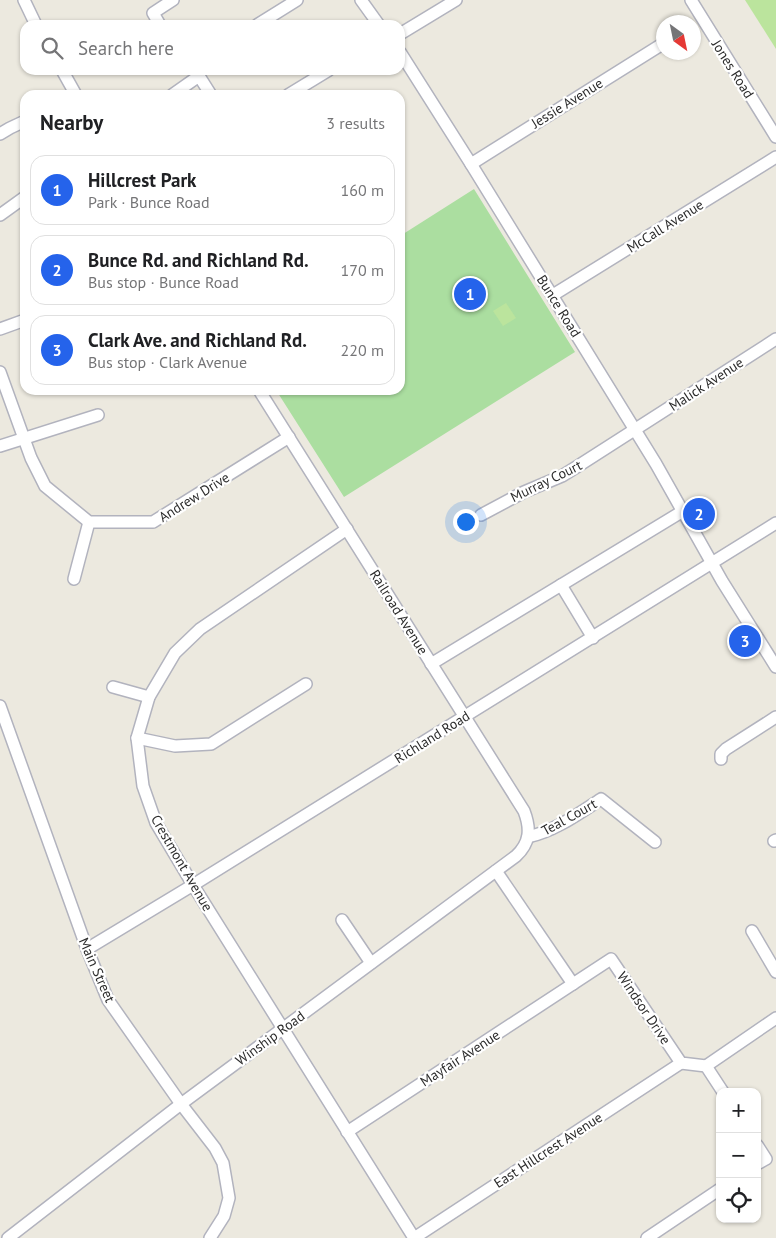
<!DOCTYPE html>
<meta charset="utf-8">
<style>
:root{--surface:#fff;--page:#f2f2f2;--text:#202124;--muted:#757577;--line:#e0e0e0;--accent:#2563eb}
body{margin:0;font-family:"PT Sans",sans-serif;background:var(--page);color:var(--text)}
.controls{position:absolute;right:15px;bottom:15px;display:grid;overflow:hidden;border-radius:10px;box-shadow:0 1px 4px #0004}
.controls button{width:45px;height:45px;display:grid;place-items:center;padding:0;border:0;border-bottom:1px solid var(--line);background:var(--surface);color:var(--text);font:25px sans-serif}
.compass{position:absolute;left:656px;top:15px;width:45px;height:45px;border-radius:50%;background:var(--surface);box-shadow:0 1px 4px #0004;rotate:147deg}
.you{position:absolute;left:465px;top:521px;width:18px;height:18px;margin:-12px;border:4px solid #fff;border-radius:50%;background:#1a73e8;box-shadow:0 0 0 8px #1a73e833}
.badge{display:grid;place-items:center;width:32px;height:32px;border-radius:50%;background:var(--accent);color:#fff;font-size:16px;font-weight:700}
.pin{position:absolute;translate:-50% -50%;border:2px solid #fff;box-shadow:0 1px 5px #0006}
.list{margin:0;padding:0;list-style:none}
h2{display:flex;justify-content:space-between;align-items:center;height:65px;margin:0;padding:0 20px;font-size:21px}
h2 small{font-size:16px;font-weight:400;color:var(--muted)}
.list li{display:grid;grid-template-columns:32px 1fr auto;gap:15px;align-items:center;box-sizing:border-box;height:70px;margin:0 10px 10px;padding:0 10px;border:1px solid var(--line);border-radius:15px}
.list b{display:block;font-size:19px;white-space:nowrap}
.list p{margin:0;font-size:16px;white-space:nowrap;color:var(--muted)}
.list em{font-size:16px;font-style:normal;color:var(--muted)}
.icon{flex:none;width:28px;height:28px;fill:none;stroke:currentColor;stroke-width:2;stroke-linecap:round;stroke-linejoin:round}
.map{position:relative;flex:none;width:776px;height:1238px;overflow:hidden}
.search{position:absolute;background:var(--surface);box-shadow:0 1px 4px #0004;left:20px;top:20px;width:385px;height:55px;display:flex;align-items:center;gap:12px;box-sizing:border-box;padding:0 18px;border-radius:15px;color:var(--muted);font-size:19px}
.panel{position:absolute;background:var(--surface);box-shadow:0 1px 4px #0004;left:20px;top:90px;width:385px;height:305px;border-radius:15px}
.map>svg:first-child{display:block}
</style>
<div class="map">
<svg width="776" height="1238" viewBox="0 0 776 1238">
<rect width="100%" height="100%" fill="#ece9df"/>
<path fill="#abdea0" d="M474,189L575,352L344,497L276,390H400V236Z"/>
<g fill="#bbe49d">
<path d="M745,0H776V49Z"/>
<path d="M506,303L516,318L503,326L493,311Z"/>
</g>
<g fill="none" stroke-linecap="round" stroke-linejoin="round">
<defs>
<g id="minor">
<path d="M24,0L36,25"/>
<path d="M361,0L379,25"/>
<path d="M691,0L776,137"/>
<path d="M160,25L153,13L173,0"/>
<path d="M257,25L297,0"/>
<path d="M400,34L456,0"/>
<path d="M400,52L471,164L656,464L722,581L776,667"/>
<path d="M62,70L76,95"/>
<path d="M172,95L199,76L211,95"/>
<path d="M288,95L329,70"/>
<path d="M0,134L10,128L25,121"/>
<path d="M471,164L664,43"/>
<path d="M0,215L25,197"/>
<path d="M553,295L776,157"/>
<path d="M0,329L25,320"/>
<path d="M0,372L31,458L45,486L89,522H153L289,437"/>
<path d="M0,446L98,415"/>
<path d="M481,515L524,492L562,476L578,466L776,339"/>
<path d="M347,529L200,629L175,653L149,697L137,738L143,786L156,823L193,885L414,1238"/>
<path d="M74,579L89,522"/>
<path d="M561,585L593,638"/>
<path d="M431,664L683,511"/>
<path d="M113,687L149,697"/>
<path d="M0,706L87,949L108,1000L181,1104L215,1148L223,1163L229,1198L224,1216L210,1238"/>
<path d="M137,738L175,746L211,744L306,684"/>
<path d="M721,759V754L726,749L776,717"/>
<path d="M528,837C555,831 578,814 601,799L655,842"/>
<path d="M774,841L776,840"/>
<path d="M496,871L573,984"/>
<path d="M342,920L371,963"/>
<path d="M752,931L776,972"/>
<path d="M87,949L193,885L776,523"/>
<path d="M706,1066L776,1018"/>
<path d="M347,1132L611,959L681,1063L706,1066L723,1092"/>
<path d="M757,1145L766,1159L757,1164"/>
<path d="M8,1238L181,1104L516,856C530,843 531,829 524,811L259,390"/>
<path d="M414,1238L681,1063"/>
<path d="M647,1238L720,1189"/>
</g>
</defs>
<use href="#minor" stroke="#b2b3be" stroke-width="14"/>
<use href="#minor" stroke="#fff" stroke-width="11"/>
</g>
<g text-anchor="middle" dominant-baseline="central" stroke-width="4.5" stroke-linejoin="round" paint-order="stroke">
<g font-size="14" fill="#2c2c2c" stroke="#fff">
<text transform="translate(733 69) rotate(58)">Jones Road</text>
<text transform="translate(567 103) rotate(-32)">Jessie Avenue</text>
<text transform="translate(665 226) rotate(-32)">McCall Avenue</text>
<text transform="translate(559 306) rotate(58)">Bunce Road</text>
<text transform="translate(706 384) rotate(-33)">Malick Avenue</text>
<text transform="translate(546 481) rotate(-26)">Murray Court</text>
<text transform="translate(194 497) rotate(-32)">Andrew Drive</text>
<text transform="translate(399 612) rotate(58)">Railroad Avenue</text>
<text transform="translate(432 737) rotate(-32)">Richland Road</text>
<text transform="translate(569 817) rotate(-29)">Teal Court</text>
<text transform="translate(182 863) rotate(60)">Crestmont Avenue</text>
<text transform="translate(97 970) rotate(66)">Main Street</text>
<text transform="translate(644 1008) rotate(56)">Windsor Drive</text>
<text transform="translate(270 1038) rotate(-36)">Winship Road</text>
<text transform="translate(460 1058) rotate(-33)">Mayfair Avenue</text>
<text transform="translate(548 1150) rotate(-33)">East Hillcrest Avenue</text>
</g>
</g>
</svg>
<div class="controls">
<button>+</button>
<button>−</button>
<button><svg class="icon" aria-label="locate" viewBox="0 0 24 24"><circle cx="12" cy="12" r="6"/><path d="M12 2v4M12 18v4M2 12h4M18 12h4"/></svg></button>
</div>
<svg class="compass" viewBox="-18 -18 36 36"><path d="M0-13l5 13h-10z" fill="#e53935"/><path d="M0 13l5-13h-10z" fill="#757577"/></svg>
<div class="you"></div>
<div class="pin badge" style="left:470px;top:294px">1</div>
<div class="pin badge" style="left:699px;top:514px">2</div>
<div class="pin badge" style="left:745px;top:641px">3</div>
<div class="search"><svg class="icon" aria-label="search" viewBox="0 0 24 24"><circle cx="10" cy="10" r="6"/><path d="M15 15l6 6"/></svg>Search here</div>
<section class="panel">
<h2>Nearby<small>3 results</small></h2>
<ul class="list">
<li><span class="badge">1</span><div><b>Hillcrest Park</b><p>Park · Bunce Road</p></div><em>160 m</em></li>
<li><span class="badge">2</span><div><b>Bunce Rd. and Richland Rd.</b><p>Bus stop · Bunce Road</p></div><em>170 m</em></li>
<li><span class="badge">3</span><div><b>Clark Ave. and Richland Rd.</b><p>Bus stop · Clark Avenue</p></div><em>220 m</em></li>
</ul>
</section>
</div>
